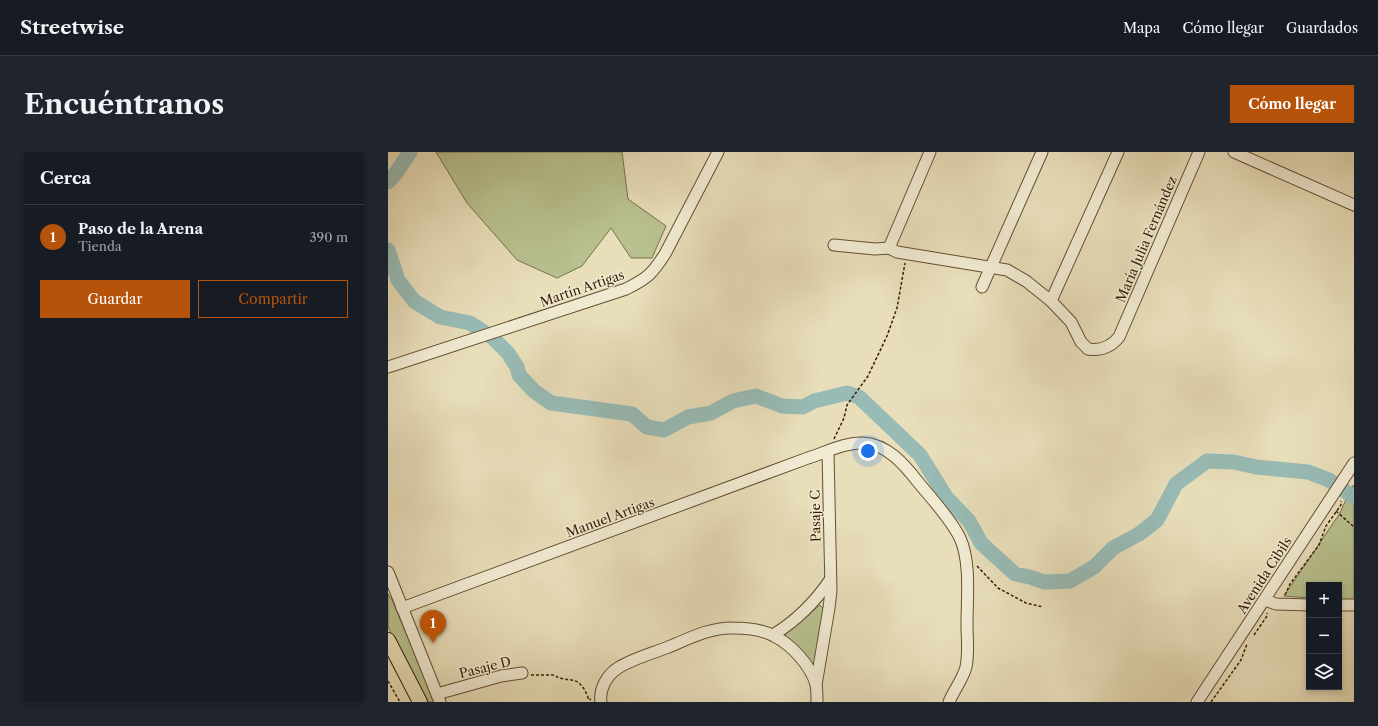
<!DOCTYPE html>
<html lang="es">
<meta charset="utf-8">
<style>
:root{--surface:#171b24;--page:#20242c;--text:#f1f3f6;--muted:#9ea1a6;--line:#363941;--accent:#b45309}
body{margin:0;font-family:"Libre Caslon Text",serif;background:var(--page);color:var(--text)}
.controls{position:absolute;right:12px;bottom:12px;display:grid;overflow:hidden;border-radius:0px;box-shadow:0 2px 6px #0003}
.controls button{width:36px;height:36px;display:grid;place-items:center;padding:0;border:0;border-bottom:1px solid var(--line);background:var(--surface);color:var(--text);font:20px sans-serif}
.you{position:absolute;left:480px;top:299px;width:14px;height:14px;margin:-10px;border:3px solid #fff;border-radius:50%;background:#1a73e8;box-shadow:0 0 0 6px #1a73e833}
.badge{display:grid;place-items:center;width:26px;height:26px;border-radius:50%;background:var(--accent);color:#fff;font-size:13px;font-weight:700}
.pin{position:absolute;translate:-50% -33px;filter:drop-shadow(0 1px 2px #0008)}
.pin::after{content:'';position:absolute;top:21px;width:14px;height:12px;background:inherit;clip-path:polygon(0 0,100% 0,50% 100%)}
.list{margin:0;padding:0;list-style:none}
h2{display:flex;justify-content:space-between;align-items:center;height:52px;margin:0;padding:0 16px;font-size:17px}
h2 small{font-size:13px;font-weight:400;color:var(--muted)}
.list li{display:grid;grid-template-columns:26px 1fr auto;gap:12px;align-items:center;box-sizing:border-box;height:64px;padding:0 16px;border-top:1px solid var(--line)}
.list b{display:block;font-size:15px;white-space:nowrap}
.list p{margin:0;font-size:13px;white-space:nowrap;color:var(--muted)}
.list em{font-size:13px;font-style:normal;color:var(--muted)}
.actions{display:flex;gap:8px;padding:12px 16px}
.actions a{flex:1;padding:9px 0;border:1px solid var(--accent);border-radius:0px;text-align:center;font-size:14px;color:var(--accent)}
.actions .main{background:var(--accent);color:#fff}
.icon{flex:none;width:22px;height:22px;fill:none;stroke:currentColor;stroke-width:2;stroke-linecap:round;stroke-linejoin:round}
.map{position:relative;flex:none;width:966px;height:550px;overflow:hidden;border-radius:0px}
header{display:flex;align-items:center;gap:24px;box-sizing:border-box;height:56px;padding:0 20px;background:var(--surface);border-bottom:1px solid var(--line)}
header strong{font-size:19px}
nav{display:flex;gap:22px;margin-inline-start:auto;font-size:14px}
.intro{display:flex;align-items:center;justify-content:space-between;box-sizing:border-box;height:96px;padding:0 24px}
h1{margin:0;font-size:28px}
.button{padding:10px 18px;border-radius:0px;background:var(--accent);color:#fff;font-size:14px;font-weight:700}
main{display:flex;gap:24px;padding:0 24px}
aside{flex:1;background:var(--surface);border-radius:0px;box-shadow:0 2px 6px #0003}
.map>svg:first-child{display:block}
</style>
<header>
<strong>Streetwise</strong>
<nav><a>Mapa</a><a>Cómo llegar</a><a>Guardados</a></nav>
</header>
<div class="intro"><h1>Encuéntranos</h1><a class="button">Cómo llegar</a></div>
<main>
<aside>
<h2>Cerca<small></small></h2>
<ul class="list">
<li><span class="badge">1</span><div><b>Paso de la Arena</b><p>Tienda</p></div><em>390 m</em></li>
</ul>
<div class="actions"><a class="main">Guardar</a><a>Compartir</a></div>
</aside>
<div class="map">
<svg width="966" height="550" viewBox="0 0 966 550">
<rect width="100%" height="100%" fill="#e8deba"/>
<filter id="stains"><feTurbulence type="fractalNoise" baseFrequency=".005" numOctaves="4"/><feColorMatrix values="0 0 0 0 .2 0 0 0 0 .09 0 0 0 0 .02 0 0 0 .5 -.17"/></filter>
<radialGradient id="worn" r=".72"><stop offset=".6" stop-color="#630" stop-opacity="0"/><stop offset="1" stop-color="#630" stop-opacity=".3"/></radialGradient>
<g fill="#b8c18f" stroke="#787049">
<path d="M48,0H234L240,47L278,74L264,106H243L223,76L194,114L169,126L129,108L79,51Z"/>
<path d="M964,334H966V448H951V433H921V446L896,444L952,361Z"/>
<path d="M0,442L4,448L47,550H38L0,475Z"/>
<path d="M432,453L436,457L428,511L423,512L399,487L397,482Z"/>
</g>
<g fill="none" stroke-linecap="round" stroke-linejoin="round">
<g stroke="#98bbb5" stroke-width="15">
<path d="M0,30L8,21L22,0"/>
<path d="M0,98L10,128L26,149L52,165L82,171L105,186L120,201L129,215L131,223L146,239L163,251L244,262L259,275L276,278L300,265L323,261L345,249L368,244L394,254L415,255L426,249L459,241L471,245L532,303L558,345L581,369L593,391L627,422L642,425L656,430L682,429L706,415L725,396L751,382L769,368L788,332L819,309L846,310L868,315L920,320L941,328L966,345"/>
</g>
<defs>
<g id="minor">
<path d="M846,0L966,53"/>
<path d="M446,93L487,97L501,96L509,100L619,118L638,129L663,149L683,170L693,190L700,197C713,199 723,195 731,185L811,0"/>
<path d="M501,96L542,0"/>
<path d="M594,135L654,0"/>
<path d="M663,149L730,0"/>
<path d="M0,215L238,137C260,126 264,122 277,102L330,0"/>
<path d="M0,420L52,550"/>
<path d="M877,448L888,452L921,453"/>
<path d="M951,453H966"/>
<path d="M14,456L420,306C436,301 458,290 475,291C499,292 516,312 530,330C543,346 563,367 572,386C583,410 579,446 579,473C579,486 581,501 578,515C575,527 566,538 561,550"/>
<path d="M385,483C408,469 427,450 442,428"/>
<path d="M428,533L441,456L443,439L440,300"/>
<path d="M49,542L113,524L134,521"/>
<path d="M213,550C211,537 219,523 230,516C244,507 262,502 278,496C298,488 322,475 345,476C358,476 375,478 386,484C404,493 422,513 428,532C429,537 429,544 429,550"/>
<path d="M809,550L966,311"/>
</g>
<path id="major" d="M0,488L32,550"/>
</defs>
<use href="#minor" stroke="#654f31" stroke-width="13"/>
<use href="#major" stroke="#391f03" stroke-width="16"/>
<g stroke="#391f03" stroke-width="1.5" stroke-dasharray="3 2" stroke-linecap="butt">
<path d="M446,287L456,266L459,253L480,224L499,184L509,156L517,111"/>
<path d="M948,359L966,375"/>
<path d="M589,414L610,436L638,451L655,455"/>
<path d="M897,443L902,432L931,393L938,374L953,353V349"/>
<path d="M866,483L879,464V461"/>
<path d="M143,523H166C175,530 187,525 193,533C197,537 199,543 201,548L203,547"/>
<path d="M0,529L12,550"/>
<path d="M823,550L853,508L859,492"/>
</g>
<use href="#minor" stroke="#f0ead2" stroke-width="11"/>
<use href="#major" stroke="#e8deba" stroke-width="14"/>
</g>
<g text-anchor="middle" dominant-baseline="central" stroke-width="3" stroke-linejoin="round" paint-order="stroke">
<g font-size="13" fill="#391f03" stroke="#f0ead2">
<text transform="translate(758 87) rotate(-67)">María Julia Fernández</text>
<text transform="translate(194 136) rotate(-19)">Martín Artigas</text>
<text transform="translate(427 364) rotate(-91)">Pasaje C</text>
<text transform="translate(222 365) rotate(-20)">Manuel Artigas</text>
<text transform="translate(876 423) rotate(-57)">Avenida Cibils</text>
<text transform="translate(97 515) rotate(-14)">Pasaje D</text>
</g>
</g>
<rect width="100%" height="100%" filter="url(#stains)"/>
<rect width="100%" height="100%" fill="url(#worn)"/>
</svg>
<div class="controls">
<button>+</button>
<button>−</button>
<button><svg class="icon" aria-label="layers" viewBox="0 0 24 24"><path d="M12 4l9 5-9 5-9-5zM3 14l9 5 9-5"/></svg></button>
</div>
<div class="you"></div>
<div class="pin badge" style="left:45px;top:491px">1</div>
</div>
</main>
